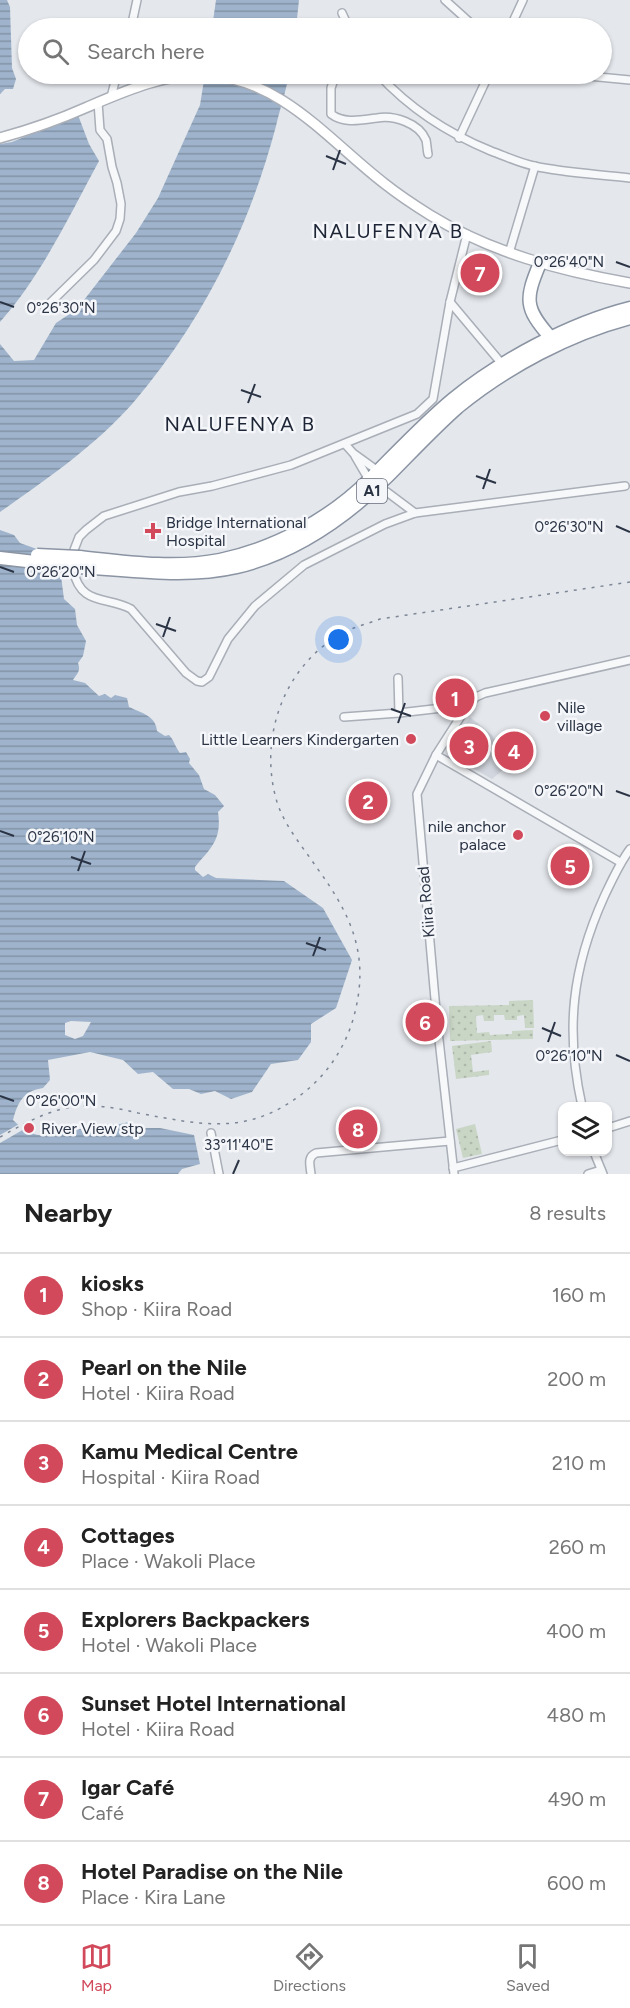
<!DOCTYPE html>
<meta charset="utf-8">
<style>
:root{--surface:#fff;--page:#f2f2f2;--text:#222;--muted:#767676;--line:#e0e0e0;--accent:#d1495b}
body{margin:0;font-family:Figtree,sans-serif;background:var(--page);color:var(--text)}
.controls{position:absolute;right:18px;bottom:18px;display:grid;overflow:hidden;border-radius:12px;box-shadow:0 2px 4px #0004}
.controls button{width:54px;height:54px;display:grid;place-items:center;padding:0;border:0;border-bottom:2px solid var(--line);background:var(--surface);color:var(--text);font:30px sans-serif}
.you{position:absolute;left:339px;top:640px;width:21px;height:21px;margin:-15px;border:4px solid #fff;border-radius:50%;background:#1a73e8;box-shadow:0 0 0 9px #1a73e833}
.badge{display:grid;place-items:center;width:39px;height:39px;border-radius:50%;background:var(--accent);color:#fff;font-size:20px;font-weight:700}
.pin{position:absolute;translate:-50% -50%;border:3px solid #fff;box-shadow:0 2px 6px #0006}
.list{margin:0;padding:0;list-style:none}
h2{display:flex;justify-content:space-between;align-items:center;height:78px;margin:0;padding:0 24px;font-size:26px}
h2 small{font-size:20px;font-weight:400;color:var(--muted)}
.list li{display:grid;grid-template-columns:39px 1fr auto;gap:18px;align-items:center;box-sizing:border-box;height:84px;padding:0 24px;border-top:2px solid var(--line)}
.list b{display:block;font-size:22px;white-space:nowrap}
.list p{margin:0;font-size:20px;white-space:nowrap;color:var(--muted)}
.list em{font-size:20px;font-style:normal;color:var(--muted)}
.icon{flex:none;width:33px;height:33px;fill:none;stroke:currentColor;stroke-width:2;stroke-linecap:round;stroke-linejoin:round}
.map{position:relative;flex:none;width:630px;height:1174px;overflow:hidden}
.search{position:absolute;background:var(--surface);box-shadow:0 2px 4px #0004;left:18px;right:18px;top:18px;height:66px;display:flex;align-items:center;gap:15px;box-sizing:border-box;padding:0 21px;border-radius:33px;color:var(--muted);font-size:22px}
.sheet{height:750px;background:var(--surface)}
nav{display:flex;justify-content:space-around;align-items:center;box-sizing:border-box;height:84px;border-top:2px solid var(--line);background:var(--surface);font-size:16px;color:var(--muted)}
nav a{display:grid;justify-items:center;gap:3px}
nav .on{color:var(--accent)}
.map>svg:first-child{display:block}
</style>
<div class="map">
<svg width="630" height="1174" viewBox="0 0 630 1174">
<defs>
<pattern id="grass-dots" width="8" height="8" patternUnits="userSpaceOnUse" patternTransform="scale(1.5)"><rect width="8" height="8" fill="#c9d6c5"/><path d="M2 2h.1M6 6h.1" fill="none" stroke="#adb8ab" stroke-width="1.8" stroke-linecap="round"/></pattern>
<pattern id="water-rules" width="6" height="5" patternUnits="userSpaceOnUse" patternTransform="scale(1.5)"><rect width="6" height="5" fill="#9fb4cc"/><path d="M0 2.5h6" fill="none" stroke="#8293a7"/></pattern>
</defs>
<rect width="100%" height="100%" fill="#e4e7ec"/>
<path fill="#d2d6de" d="M470,717L492,735L510,764L492,779L457,759L451,751Z"/>
<g fill="url(#grass-dots)">
<path d="M533,1000L534,1028H525L524,1015L517,1016V1020H505L504,1015H494V1021H484L483,1015L476,1016L477,1033L489,1032L490,1035L512,1034V1031L533,1030V1039L450,1041L449,1006L509,1005V1001Z"/>
<path d="M491,1041L492,1052L471,1055L473,1072L489,1070V1075L456,1079L452,1046Z"/>
<path d="M475,1124L482,1154L463,1158L456,1129Z"/>
</g>
<g fill="url(#water-rules)" fill-rule="evenodd">
<path d="M0,0H7L10,7L12,68L16,79L13,89H5L0,94Z"/>
<path d="M216,0H299L296,28H212Z"/>
<path d="M205,74H289C286,91 280,109 276,126C249,229 202,322 133,403C95,446 47,479 0,512V344L14,361L34,360L56,323L77,309L136,233L158,198L200,105Z"/>
<path d="M78,115L89,144L99,161C69,216 42,275 0,322V144L12,142Z"/>
<path d="M0,530L14,535L20,543L48,553L53,560L55,570L61,576L64,599L75,609L77,625L86,641L83,656L78,663C81,671 77,674 73,680L85,683L99,696L105,694L111,698L115,695L127,698L129,707C142,713 156,716 157,731L165,736L169,735C174,740 175,747 180,753L186,752L190,759L189,763L199,775L204,789L215,795L224,806L218,812C222,839 212,847 195,867V870L203,877L208,874L216,878L284,881L323,908L352,960L336,1008L311,1024V1042L298,1060L271,1064L252,1092L231,1099L215,1091L201,1094L189,1089H173L153,1072L138,1074L123,1060L90,1052L48,1060L50,1080L43,1088C23,1091 18,1102 13,1120C37,1144 51,1134 80,1129C86,1128 91,1132 98,1130L101,1124H120L129,1122L135,1128H160L194,1135L200,1164L182,1169L178,1174H0ZM71,1021L91,1022L83,1036L75,1039L65,1035V1023Z"/>
</g>
<path fill="#e4e7ec" d="M21,1123L26,1128L0,1143V1135Z"/>
<g fill="none" stroke-linecap="round" stroke-linejoin="round">
<defs>
<g id="street">
<path d="M445,0L476,28"/>
<path d="M342,13L349,28"/>
<path d="M131,28L137,0"/>
<path d="M510,28L523,0"/>
<path d="M336,74L331,88V114C344,124 361,120 377,118C394,115 419,123 426,140C427,144 427,150 428,154"/>
<path d="M378,74C410,109 447,133 491,151C505,156 519,163 534,166C565,173 598,174 630,178"/>
<path d="M567,74L630,80"/>
<path d="M111,97L117,74"/>
<path d="M459,138L489,74"/>
<path d="M509,253L535,166"/>
<path d="M450,302L502,364"/>
<path d="M45,308L94,260L116,231L120,219L121,204L117,183L112,167L107,139L100,130L98,102"/>
<path d="M345,444L353,453L378,471"/>
<path d="M355,456L369,480"/>
<path d="M373,490L387,492L415,513"/>
<path d="M74,550L79,537L86,530L104,516L179,492L212,486L291,465L417,414L433,399L450,302L467,234"/>
<path d="M73,569C80,606 106,596 131,609L186,673L197,681L202,682L209,677L228,639L255,606L304,565L385,524L415,513L625,486"/>
<path d="M398,678L399,713"/>
<path d="M344,717L399,713L468,705"/>
<path d="M436,755L620,862"/>
<path d="M582,1106C565,1030 572,968 604,897C612,880 619,864 630,849"/>
<path d="M608,1128L630,1121"/>
<path d="M211,1133L219,1174"/>
<path d="M594,1152L603,1174"/>
<path d="M453,1168L562,1140"/>
<path d="M311,1174C310,1165 307,1157 316,1153L450,1141"/>
<path d="M454,1174L437,1022L417,794L436,755L468,705L476,697L485,693L630,660"/>
<path d="M588,1174L601,1170"/>
</g>
<path id="secondary" d="M0,138C29,130 58,120 85,108C123,92 164,73 207,75C282,79 330,142 385,184C399,195 414,205 430,215C490,252 560,271 630,283"/>
<g id="highway">
<path d="M540,263C525,299 524,308 551,338"/>
<path d="M79,557C126,562 174,569 220,560C276,548 330,519 371,478C397,452 424,423 453,399C501,360 570,323 630,308"/>
<path d="M79,567C132,570 185,579 237,567C295,553 345,518 387,477C410,454 433,429 458,407C507,367 569,334 630,318"/>
</g>
</defs>
<use href="#street" stroke="#a9aeb7" stroke-width="10"/>
<use href="#secondary" stroke="#a9aeb7" stroke-width="12"/>
<use href="#highway" stroke="#8b94a3" stroke-width="15"/>
<use href="#street" stroke="#f7f8fa" stroke-width="7"/>
<use href="#secondary" stroke="#fff" stroke-width="9"/>
<use href="#highway" stroke="#fff" stroke-width="12"/>
<path stroke="#7d8696" stroke-width="1.5" stroke-dasharray="3 6" stroke-linecap="butt" d="M0,1137C27,1122 53,1107 84,1106C102,1105 121,1109 138,1113C202,1125 247,1136 302,1094C328,1074 346,1046 354,1016C370,956 352,916 317,868C303,847 285,827 277,802C258,739 283,667 341,634C353,627 367,624 380,619L630,582"/>
<defs>
<g id="highway-bridge">
<path d="M37,555L79,557"/>
<path d="M0,558L79,567"/>
</g>
</defs>
<use href="#highway-bridge" stroke="#8b94a3" stroke-width="15" stroke-linecap="butt"/>
<use href="#highway-bridge" stroke="#fff" stroke-width="12"/>
</g>
<path fill="none" stroke="#2b3445" stroke-width="2" d="M326,156L346,164M333,170L340,150M616,262L630,267M0,302L14,307M241,390L261,397M248,403L255,384M476,476L496,483M483,489L490,469M616,526L630,532M0,567L14,572M156,624L176,631M163,637L170,617M391,709L411,716M398,723L405,703M616,791L630,796M0,831L14,836M71,857L91,864M78,871L85,851M306,943L326,950M313,956L320,937M542,1028L561,1036M548,1042L555,1022M616,1055L630,1061M0,1096L14,1101M233,1174L239,1160"/>
<g fill="#d1495b" stroke="#f4f6f9" stroke-width="2">
<path d="M150 522h6v6h6v6h-6v6h-6v-6h-6v-6h6z"/>
<circle cx="545" cy="716" r="6"/>
<circle cx="411" cy="739" r="6"/>
<circle cx="518" cy="835" r="6"/>
<circle cx="29" cy="1128" r="6"/>
</g>
<g text-anchor="middle" dominant-baseline="central" stroke-width="5" stroke-linejoin="round" paint-order="stroke">
<rect fill="#f4f6f9" stroke="#676e7b" stroke-width="1.5" x="357" y="479" width="30" height="24" rx="4.5"/>
<g font-size="15" font-weight="bold" fill="#2b3445">
<text x="372" y="491">A1</text>
</g>
<g font-size="16" fill="#2b3445" stroke="#f4f6f9" text-anchor="start">
<text x="166" y="522">Bridge International<tspan x="166" dy="18">Hospital</tspan></text>
<text x="557" y="707">Nile<tspan x="557" dy="18">village</tspan></text>
<text x="399" y="739" text-anchor="end">Little Learners Kindergarten</text>
<text x="506" y="826" text-anchor="end">nile anchor<tspan x="506" dy="18">palace</tspan></text>
<text x="41" y="1128">River View stp</text>
</g>
<g font-size="16" fill="#2b3445" stroke="#f4f6f9">
<text transform="translate(426 902) rotate(-95)">Kiira Road</text>
</g>
<g font-size="20" letter-spacing="1.5" fill="#1d2536" stroke="#f4f6f9">
<text x="388" y="231">NALUFENYA B</text>
<text x="240" y="424">NALUFENYA B</text>
</g>
</g>
<g font-size="15" text-anchor="middle" fill="#2b3445" stroke="#f4f6f9" stroke-width="5" stroke-linejoin="round" paint-order="stroke">
<text x="569" y="267">0°26'40"N</text>
<text x="61" y="313">0°26'30"N</text>
<text x="569" y="532">0°26'30"N</text>
<text x="61" y="577">0°26'20"N</text>
<text x="569" y="796">0°26'20"N</text>
<text x="61" y="842">0°26'10"N</text>
<text x="569" y="1061">0°26'10"N</text>
<text x="61" y="1106">0°26'00"N</text>
<text x="239" y="1150">33°11'40"E</text>
</g>
</svg>
<div class="controls">
<button><svg class="icon" aria-label="layers" viewBox="0 0 24 24"><path d="M12 4l9 5-9 5-9-5zM3 14l9 5 9-5"/></svg></button>
</div>
<div class="you"></div>
<div class="pin badge" style="left:455px;top:698px">1</div>
<div class="pin badge" style="left:368px;top:801px">2</div>
<div class="pin badge" style="left:469px;top:746px">3</div>
<div class="pin badge" style="left:514px;top:751px">4</div>
<div class="pin badge" style="left:570px;top:866px">5</div>
<div class="pin badge" style="left:425px;top:1022px">6</div>
<div class="pin badge" style="left:480px;top:273px">7</div>
<div class="pin badge" style="left:358px;top:1129px">8</div>
<div class="search"><svg class="icon" aria-label="search" viewBox="0 0 24 24"><circle cx="10" cy="10" r="6"/><path d="M15 15l6 6"/></svg>Search here</div>
</div>
<section class="sheet">
<h2>Nearby<small>8 results</small></h2>
<ul class="list">
<li><span class="badge">1</span><div><b>kiosks</b><p>Shop · Kiira Road</p></div><em>160 m</em></li>
<li><span class="badge">2</span><div><b>Pearl on the Nile</b><p>Hotel · Kiira Road</p></div><em>200 m</em></li>
<li><span class="badge">3</span><div><b>Kamu Medical Centre</b><p>Hospital · Kiira Road</p></div><em>210 m</em></li>
<li><span class="badge">4</span><div><b>Cottages</b><p>Place · Wakoli Place</p></div><em>260 m</em></li>
<li><span class="badge">5</span><div><b>Explorers Backpackers</b><p>Hotel · Wakoli Place</p></div><em>400 m</em></li>
<li><span class="badge">6</span><div><b>Sunset Hotel International</b><p>Hotel · Kiira Road</p></div><em>480 m</em></li>
<li><span class="badge">7</span><div><b>Igar Café</b><p>Café</p></div><em>490 m</em></li>
<li><span class="badge">8</span><div><b>Hotel Paradise on the Nile</b><p>Place · Kira Lane</p></div><em>600 m</em></li>
</ul>
</section>
<nav>
<a class="on"><svg class="icon" aria-label="map" viewBox="0 0 24 24"><path d="M3 6l6-2 6 2 6-2v14l-6 2-6-2-6 2zM9 4v14M15 6v14"/></svg>Map</a>
<a><svg class="icon" aria-label="directions" viewBox="0 0 24 24"><path d="M12 3l9 9-9 9-9-9zM9 14v-3h6M13 9l2 2-2 2"/></svg>Directions</a>
<a><svg class="icon" aria-label="saved" viewBox="0 0 24 24"><path d="M7 4h10v16l-5-4-5 4z"/></svg>Saved</a>
</nav>
